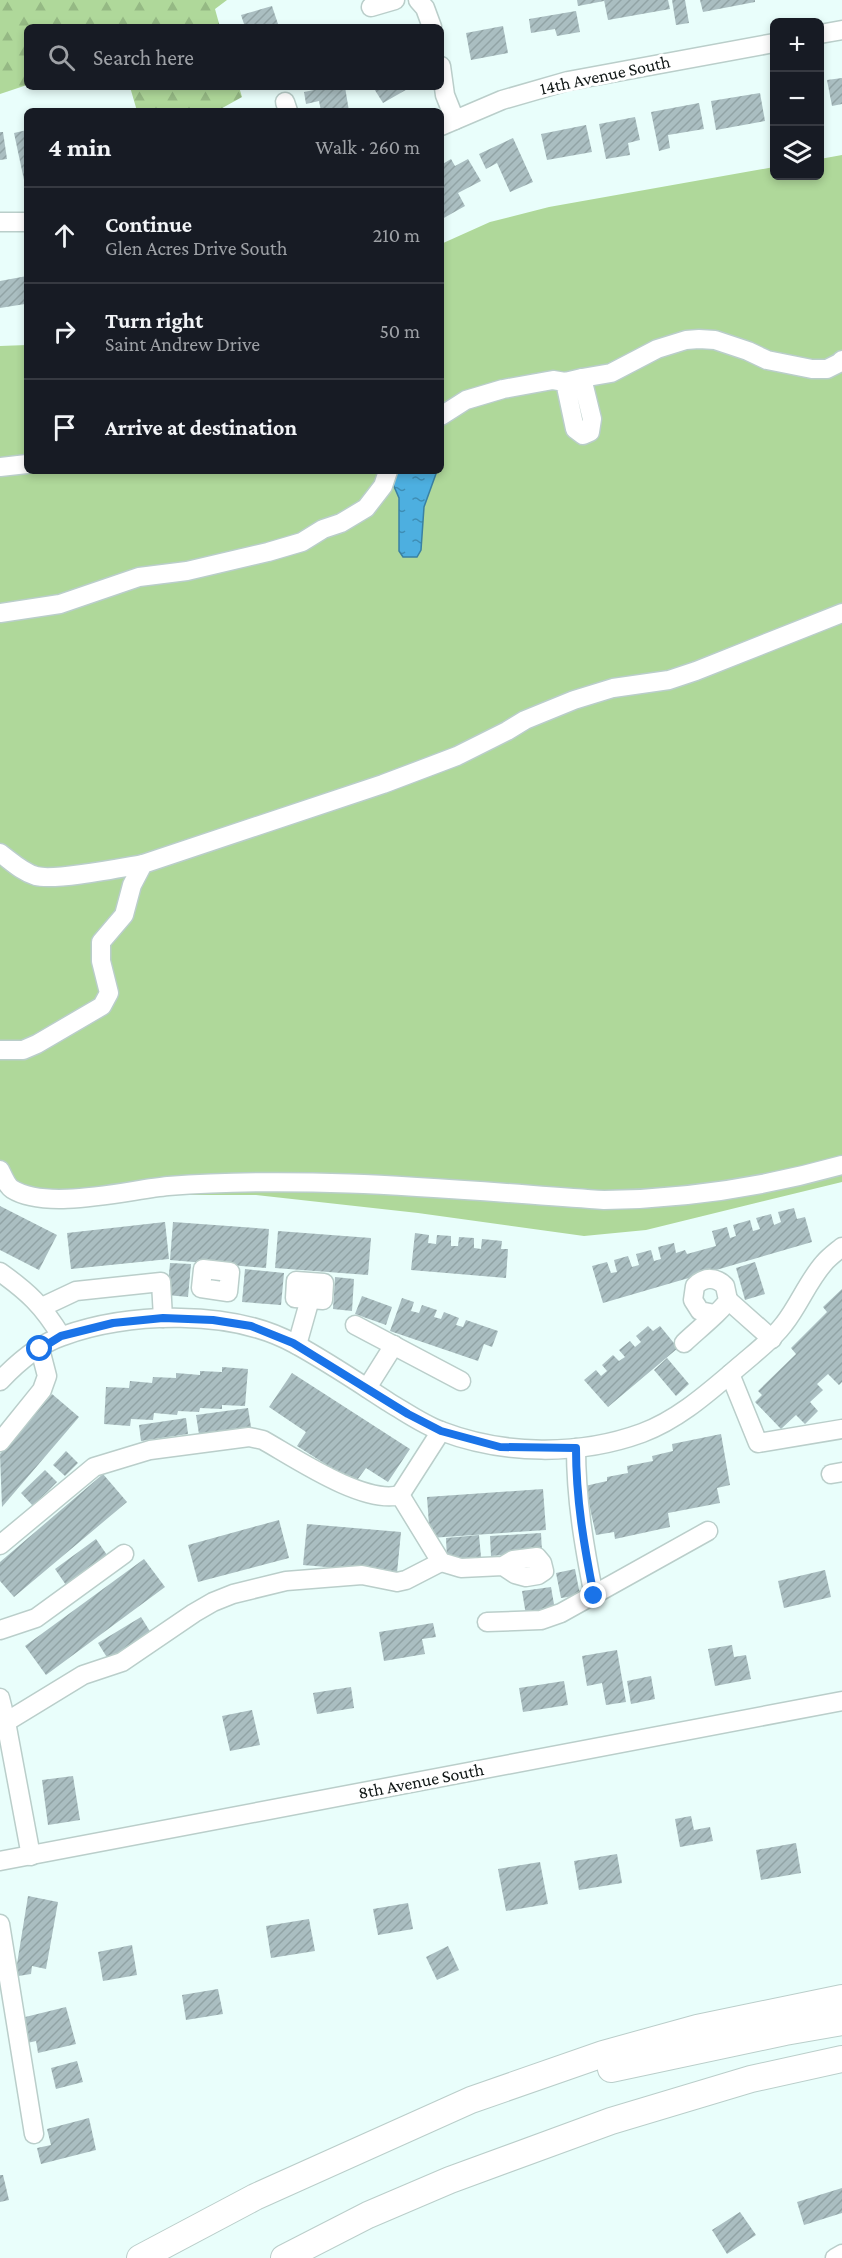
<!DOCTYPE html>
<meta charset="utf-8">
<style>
:root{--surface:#171b24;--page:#242831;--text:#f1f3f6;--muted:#9ea1a6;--line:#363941}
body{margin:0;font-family:"Crimson Pro",serif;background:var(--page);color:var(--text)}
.controls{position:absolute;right:18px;top:18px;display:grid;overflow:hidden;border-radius:9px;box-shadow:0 3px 9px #0003}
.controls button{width:54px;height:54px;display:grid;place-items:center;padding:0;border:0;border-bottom:2px solid var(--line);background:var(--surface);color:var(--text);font:30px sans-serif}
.stop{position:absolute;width:18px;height:18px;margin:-14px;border:4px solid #1a73e8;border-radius:50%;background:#fff}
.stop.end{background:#1a73e8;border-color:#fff;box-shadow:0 2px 6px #0008}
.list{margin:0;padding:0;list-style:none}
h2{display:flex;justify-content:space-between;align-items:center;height:78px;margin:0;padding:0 24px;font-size:26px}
h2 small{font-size:20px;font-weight:400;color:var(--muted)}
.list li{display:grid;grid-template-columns:39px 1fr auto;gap:18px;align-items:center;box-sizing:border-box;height:96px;padding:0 24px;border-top:2px solid var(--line)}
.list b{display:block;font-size:22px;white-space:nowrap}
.list p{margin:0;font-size:20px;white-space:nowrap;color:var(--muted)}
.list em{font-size:20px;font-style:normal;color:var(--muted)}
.icon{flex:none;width:33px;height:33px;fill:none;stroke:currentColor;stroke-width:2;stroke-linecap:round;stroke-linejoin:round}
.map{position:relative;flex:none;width:842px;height:2258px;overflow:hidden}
.search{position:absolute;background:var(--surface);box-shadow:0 3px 9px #0003;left:24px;top:24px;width:420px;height:66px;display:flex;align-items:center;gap:15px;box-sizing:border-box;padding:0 21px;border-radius:9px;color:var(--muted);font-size:22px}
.panel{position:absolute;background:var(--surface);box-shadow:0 3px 9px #0003;left:24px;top:108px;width:420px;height:366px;border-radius:9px}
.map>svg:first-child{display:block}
</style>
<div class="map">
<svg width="842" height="2258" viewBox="0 0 842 2258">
<defs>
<pattern id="forest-firs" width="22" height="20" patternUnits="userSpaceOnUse" patternTransform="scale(1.5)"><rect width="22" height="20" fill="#afd89a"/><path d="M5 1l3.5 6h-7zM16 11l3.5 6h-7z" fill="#95b984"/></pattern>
<pattern id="water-ripples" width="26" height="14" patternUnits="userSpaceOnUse" patternTransform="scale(1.5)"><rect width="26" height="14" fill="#4dafe0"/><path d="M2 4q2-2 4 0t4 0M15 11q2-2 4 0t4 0" fill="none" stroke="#3e8db4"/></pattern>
<pattern id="building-hatch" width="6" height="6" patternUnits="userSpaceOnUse" patternTransform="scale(1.5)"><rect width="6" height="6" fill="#aabec1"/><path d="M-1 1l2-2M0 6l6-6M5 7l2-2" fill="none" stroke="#91a3a5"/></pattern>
</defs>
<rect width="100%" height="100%" fill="#e9fefb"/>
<path fill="#afd89a" d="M842,155V1182L646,1230L584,1236L418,1213L256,1195H144L63,1206L0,1185V346L27,345V471H441V244L490,222L549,207L774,167V176H820V159Z"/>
<g fill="url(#forest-firs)">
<path d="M0,0H227L215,9L220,27H27V85L0,94Z"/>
<path d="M130,87H239L242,97L217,111H137Z"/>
</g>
<path fill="url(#water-ripples)" stroke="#3a81a3" stroke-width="1.5" d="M394,471H437L424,507L421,550L417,557H403L399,551V498L393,484Z"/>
<g fill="url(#building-hatch)">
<path d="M577,0H604V1L578,6Z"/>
<path d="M604,0H668L670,9L608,20Z"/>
<path d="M672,0H685L689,23L676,25Z"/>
<path d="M700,0H755V2L703,12Z"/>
<path d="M272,6L279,27H245L241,15Z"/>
<path d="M576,11L580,32L557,36L555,29L531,33L529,19Z"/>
<path d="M503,26L508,53L471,60L466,33Z"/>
<path d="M842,78V104L832,106L827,80Z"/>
<path d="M329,87H345L349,111H321L319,101L306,104L304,92Z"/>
<path d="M373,87H411L383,103Z"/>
<path d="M760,93L765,121L716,130L711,101Z"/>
<path d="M699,103L704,129L668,135L670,148L659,151L651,112Z"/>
<path d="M635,117L640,140L628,143L630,155L606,159L599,124Z"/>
<path d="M586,125L592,152L547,160L541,134Z"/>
<path d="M27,130V179L24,180L14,133Z"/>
<path d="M0,132H3L7,159L0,160Z"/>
<path d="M513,138L533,182L510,192L497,163L486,169L479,154Z"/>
<path d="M451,159L455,166L468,159L481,181L458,193L465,206L442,219L441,165Z"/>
<path d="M27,276V311L25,304L0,308V281Z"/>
<path d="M0,1206L57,1235L39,1270L0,1250Z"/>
<path d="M794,1208L797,1219L805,1217L812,1242L603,1303L592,1266L607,1262L611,1273L617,1272L614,1260L628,1256L632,1267L639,1265L636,1254L651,1250L654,1261L661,1259L658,1247L674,1243L676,1253L685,1250L687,1254L716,1246L712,1231L727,1227L730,1238L736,1236L733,1225L750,1220L753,1231L760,1229L756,1218L771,1214L774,1225L781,1222L778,1212Z"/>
<path d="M165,1222L169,1259L71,1269L67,1233Z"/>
<path d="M173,1222L269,1229L266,1268L170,1260Z"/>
<path d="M278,1231L371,1238L368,1275L275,1268Z"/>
<path d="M415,1233L429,1235L428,1243L436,1244L437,1235L451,1236V1246H458L459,1237L474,1238V1248L481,1249L482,1239L502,1241L501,1249H508L506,1278L411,1270Z"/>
<path d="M755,1262L765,1294L745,1300L736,1268Z"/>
<path d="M170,1263L191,1264L188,1297L167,1295Z"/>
<path d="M245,1269L284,1273L281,1305L242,1302Z"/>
<path d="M335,1277L354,1279L352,1311L333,1309Z"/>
<path d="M842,1289V1382L839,1385L828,1374L817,1384L823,1390L810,1402L818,1411L805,1424L796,1415L781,1429L755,1402L762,1395L758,1391L796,1354L791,1348L827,1312L823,1307Z"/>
<path d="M362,1296L392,1307L386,1325L355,1314Z"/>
<path d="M402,1298L414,1302L411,1311L419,1313L422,1305L437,1310L434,1317L441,1319L444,1312L459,1318L456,1325L463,1327L466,1320L498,1331L492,1347L484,1344L478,1361L390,1331Z"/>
<path d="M648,1326L653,1331L660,1326L678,1348L608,1407L584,1380L596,1370L601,1376L607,1371L602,1365L613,1355L619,1361L625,1357L619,1350L630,1341L635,1347L641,1342L636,1336Z"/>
<path d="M667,1358L689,1384L676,1396L654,1370Z"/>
<path d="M222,1367L248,1369L245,1406L222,1405V1409L200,1408L199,1412L178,1411L177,1415L154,1413L153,1420L131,1419L130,1426L104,1424L106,1387L129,1388L130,1381L152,1383L153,1377L176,1378V1373L200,1375V1371L222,1372Z"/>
<path d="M292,1373L410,1449L388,1482L366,1468L355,1483L297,1446L306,1432L269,1407Z"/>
<path d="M52,1394L79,1417L2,1507L0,1454Z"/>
<path d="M248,1408L251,1427L199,1434L196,1415Z"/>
<path d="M186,1418L188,1434L141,1441L139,1425Z"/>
<path d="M721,1434L730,1485L717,1488L720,1503L668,1513L670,1527L615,1539L614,1532L596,1535L585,1486L607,1481V1477L628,1473L627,1466L653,1461L652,1456L673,1451L672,1444Z"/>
<path d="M66,1451L78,1463L65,1476L53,1465Z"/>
<path d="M45,1470L57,1482L33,1506L21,1493Z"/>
<path d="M103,1474L127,1502L14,1597L0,1581V1562Z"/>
<path d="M543,1489L546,1530L430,1538L427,1497Z"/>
<path d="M279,1520L289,1558L198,1582L188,1545Z"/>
<path d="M307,1524L401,1532L397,1573L303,1565Z"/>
<path d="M541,1533L542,1552L491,1556L490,1536Z"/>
<path d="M479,1535L481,1557L447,1560L446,1538Z"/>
<path d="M96,1539L107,1555L66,1585L55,1569Z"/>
<path d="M144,1559L165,1587L46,1675L25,1646Z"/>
<path d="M575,1569L580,1595L561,1598L556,1573Z"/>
<path d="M825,1570L831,1597L784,1608L778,1581Z"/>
<path d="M551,1587L555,1610L526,1615L522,1591Z"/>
<path d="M141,1617L151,1633L108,1659L98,1643Z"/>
<path d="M433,1623L436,1637L422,1639L425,1654L384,1661L379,1632Z"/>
<path d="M732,1645L734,1657L746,1655L751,1679L715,1686L708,1649Z"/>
<path d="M617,1650L626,1702L606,1705L602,1683L587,1686L582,1656Z"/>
<path d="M651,1676L655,1699L631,1704L627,1681Z"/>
<path d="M564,1681L568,1705L523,1712L519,1688Z"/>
<path d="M351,1687L354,1708L317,1714L313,1693Z"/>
<path d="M252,1710L260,1745L230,1751L222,1716Z"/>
<path d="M73,1776L80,1820L48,1825L42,1780Z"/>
<path d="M691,1816L694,1830L710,1827L713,1841L680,1847L675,1819Z"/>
<path d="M796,1843L801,1873L761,1880L756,1850Z"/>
<path d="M617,1854L622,1883L579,1890L574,1861Z"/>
<path d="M540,1862L548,1904L506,1911L498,1869Z"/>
<path d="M28,1896L58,1902L46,1969L32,1966L31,1974L12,1977L10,1965L17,1964Z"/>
<path d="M408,1903L413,1929L378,1935L373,1909Z"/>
<path d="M309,1919L315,1951L271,1958L266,1926Z"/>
<path d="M132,1945L137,1975L103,1981L98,1952Z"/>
<path d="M448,1946L459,1970L437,1980L426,1957Z"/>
<path d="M218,1989L223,2014L186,2020L182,1995Z"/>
<path d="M66,2007L76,2044L38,2053L36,2041L23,2044L17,2019Z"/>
<path d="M77,2061L83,2082L56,2089L51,2068Z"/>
<path d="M89,2118L96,2150L41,2164L37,2148L51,2145L47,2129Z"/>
<path d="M0,2175H3L9,2200L0,2202Z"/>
<path d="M842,2188V2213L804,2225L797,2202Z"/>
<path d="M740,2212L756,2235L727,2254L712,2230Z"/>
</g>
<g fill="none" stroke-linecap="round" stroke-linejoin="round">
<defs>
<g id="minor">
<path d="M418,0L425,8L432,27"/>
<path d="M371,7L395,0"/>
<path d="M820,34L842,30"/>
<path d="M441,66L445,95L455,120"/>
<path d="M285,102L288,111"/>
<path d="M441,126L502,100L568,81L774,43"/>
<path d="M0,222H27"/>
<path d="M582,378L611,373L657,349L686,340L699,339L715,340L748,351L767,360L812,369H827L839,363L842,360"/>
<path d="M441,416L466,400L503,389L553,380L565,382L582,378L592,419L590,432L583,435L575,429L565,382"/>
<path d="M0,467L27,464"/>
<path d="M0,613L60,604L139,577L187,571L268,552L302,542L323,529L341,523L366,508L383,486L388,471"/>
<path d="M0,853C11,861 22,872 36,876C55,881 120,868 143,864"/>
<path d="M0,1050H23L37,1044L102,1006L109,993L101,961V942L124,915L132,885L143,864L383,784L457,756L507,731L525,720L574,700L613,688L669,680L696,671L842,613"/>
<path d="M0,1170C3,1176 7,1186 12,1189C47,1211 127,1190 168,1186C315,1175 457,1190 604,1200C685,1199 764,1187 842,1165"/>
<path d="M203,1269L230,1272L228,1292L201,1288Z"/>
<path d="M0,1272C28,1292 43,1306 61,1336"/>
<path d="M296,1281L324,1283L323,1300L295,1298Z"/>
<path d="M728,1300L772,1339"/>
<path d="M42,1307L76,1291L161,1282L163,1318"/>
<path d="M355,1325L461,1381"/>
<path d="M684,1343C693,1334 724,1309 728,1300L725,1286C716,1277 705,1276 695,1286L693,1300L700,1311L714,1314"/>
<path d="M297,1345L310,1299"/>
<path d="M730,1374L758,1443L842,1429"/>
<path d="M0,1381C17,1363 39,1344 63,1336C130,1312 232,1309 295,1344C328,1362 359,1383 390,1403C407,1413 424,1425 441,1431C504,1455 579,1456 642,1433C680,1419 711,1390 742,1364C757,1351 772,1340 784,1324C799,1305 808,1281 824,1263C829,1257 836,1252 842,1247"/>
<path d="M367,1388L394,1345"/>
<path d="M0,1442L42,1390L47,1376L40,1349"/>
<path d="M576,1448C576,1499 584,1546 594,1596"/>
<path d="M831,1474L842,1472"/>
<path d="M400,1495L441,1431"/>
<path d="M0,1545L94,1467L150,1450L249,1437L263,1440C295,1458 364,1505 400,1495L441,1562L461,1568L503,1566L515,1574L526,1577L538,1575L544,1571L542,1563L537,1557L513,1560L503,1566"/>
<path d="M487,1622L541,1620L561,1613L708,1531"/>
<path d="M0,1630L36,1618L124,1554"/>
<path d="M0,1698L6,1722L31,1856"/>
<path d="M6,1722L83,1675L122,1662L194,1613L213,1602L233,1594L286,1581L362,1575L397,1582L406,1580L441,1562"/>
<path d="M0,1861L842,1701"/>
<path d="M0,1924L34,2134"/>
<path d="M835,2258L842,2254"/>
</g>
<g id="highway">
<path d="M611,2069L785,2032L842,2022"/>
<path d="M140,2258L255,2197L471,2100L603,2054L697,2028L842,1998"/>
<path d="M284,2258L368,2215L450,2180L611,2121L751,2079L842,2059"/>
</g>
</defs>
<use href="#minor" stroke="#baceca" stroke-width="21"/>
<use href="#highway" stroke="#baceca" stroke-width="28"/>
<use href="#minor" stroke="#fff" stroke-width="18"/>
<use href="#highway" stroke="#fff" stroke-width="26"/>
</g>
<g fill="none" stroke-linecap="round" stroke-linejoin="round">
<path stroke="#1a73e8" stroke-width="8" d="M40,1349L61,1336L113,1323L163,1318L213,1320L251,1326L293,1343L408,1414L441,1431L500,1447L576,1448C576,1499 584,1546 594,1596"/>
</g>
<g text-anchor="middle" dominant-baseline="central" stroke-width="6" stroke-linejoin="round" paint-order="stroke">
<g font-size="18" fill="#0f1615" stroke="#fff">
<text transform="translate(605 75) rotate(-12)">14th Avenue South</text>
<text transform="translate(421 1781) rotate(-11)">8th Avenue South</text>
</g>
</g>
</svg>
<div class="controls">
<button>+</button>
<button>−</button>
<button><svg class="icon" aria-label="layers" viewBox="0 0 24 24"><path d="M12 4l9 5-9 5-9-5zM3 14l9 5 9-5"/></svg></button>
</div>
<div class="stop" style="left:40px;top:1349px"></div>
<div class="stop end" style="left:594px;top:1596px"></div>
<div class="search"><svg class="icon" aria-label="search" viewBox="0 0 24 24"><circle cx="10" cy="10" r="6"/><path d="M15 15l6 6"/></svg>Search here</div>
<section class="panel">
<h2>4 min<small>Walk · 260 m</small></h2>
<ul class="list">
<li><svg class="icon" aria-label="ahead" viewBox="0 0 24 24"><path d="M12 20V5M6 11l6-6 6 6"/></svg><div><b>Continue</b><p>Glen Acres Drive South</p></div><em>210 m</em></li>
<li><svg class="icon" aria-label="right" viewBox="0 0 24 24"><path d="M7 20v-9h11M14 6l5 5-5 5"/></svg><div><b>Turn right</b><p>Saint Andrew Drive</p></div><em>50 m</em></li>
<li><svg class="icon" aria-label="arrive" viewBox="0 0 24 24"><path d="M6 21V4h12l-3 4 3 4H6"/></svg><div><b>Arrive at destination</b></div></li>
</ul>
</section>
</div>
